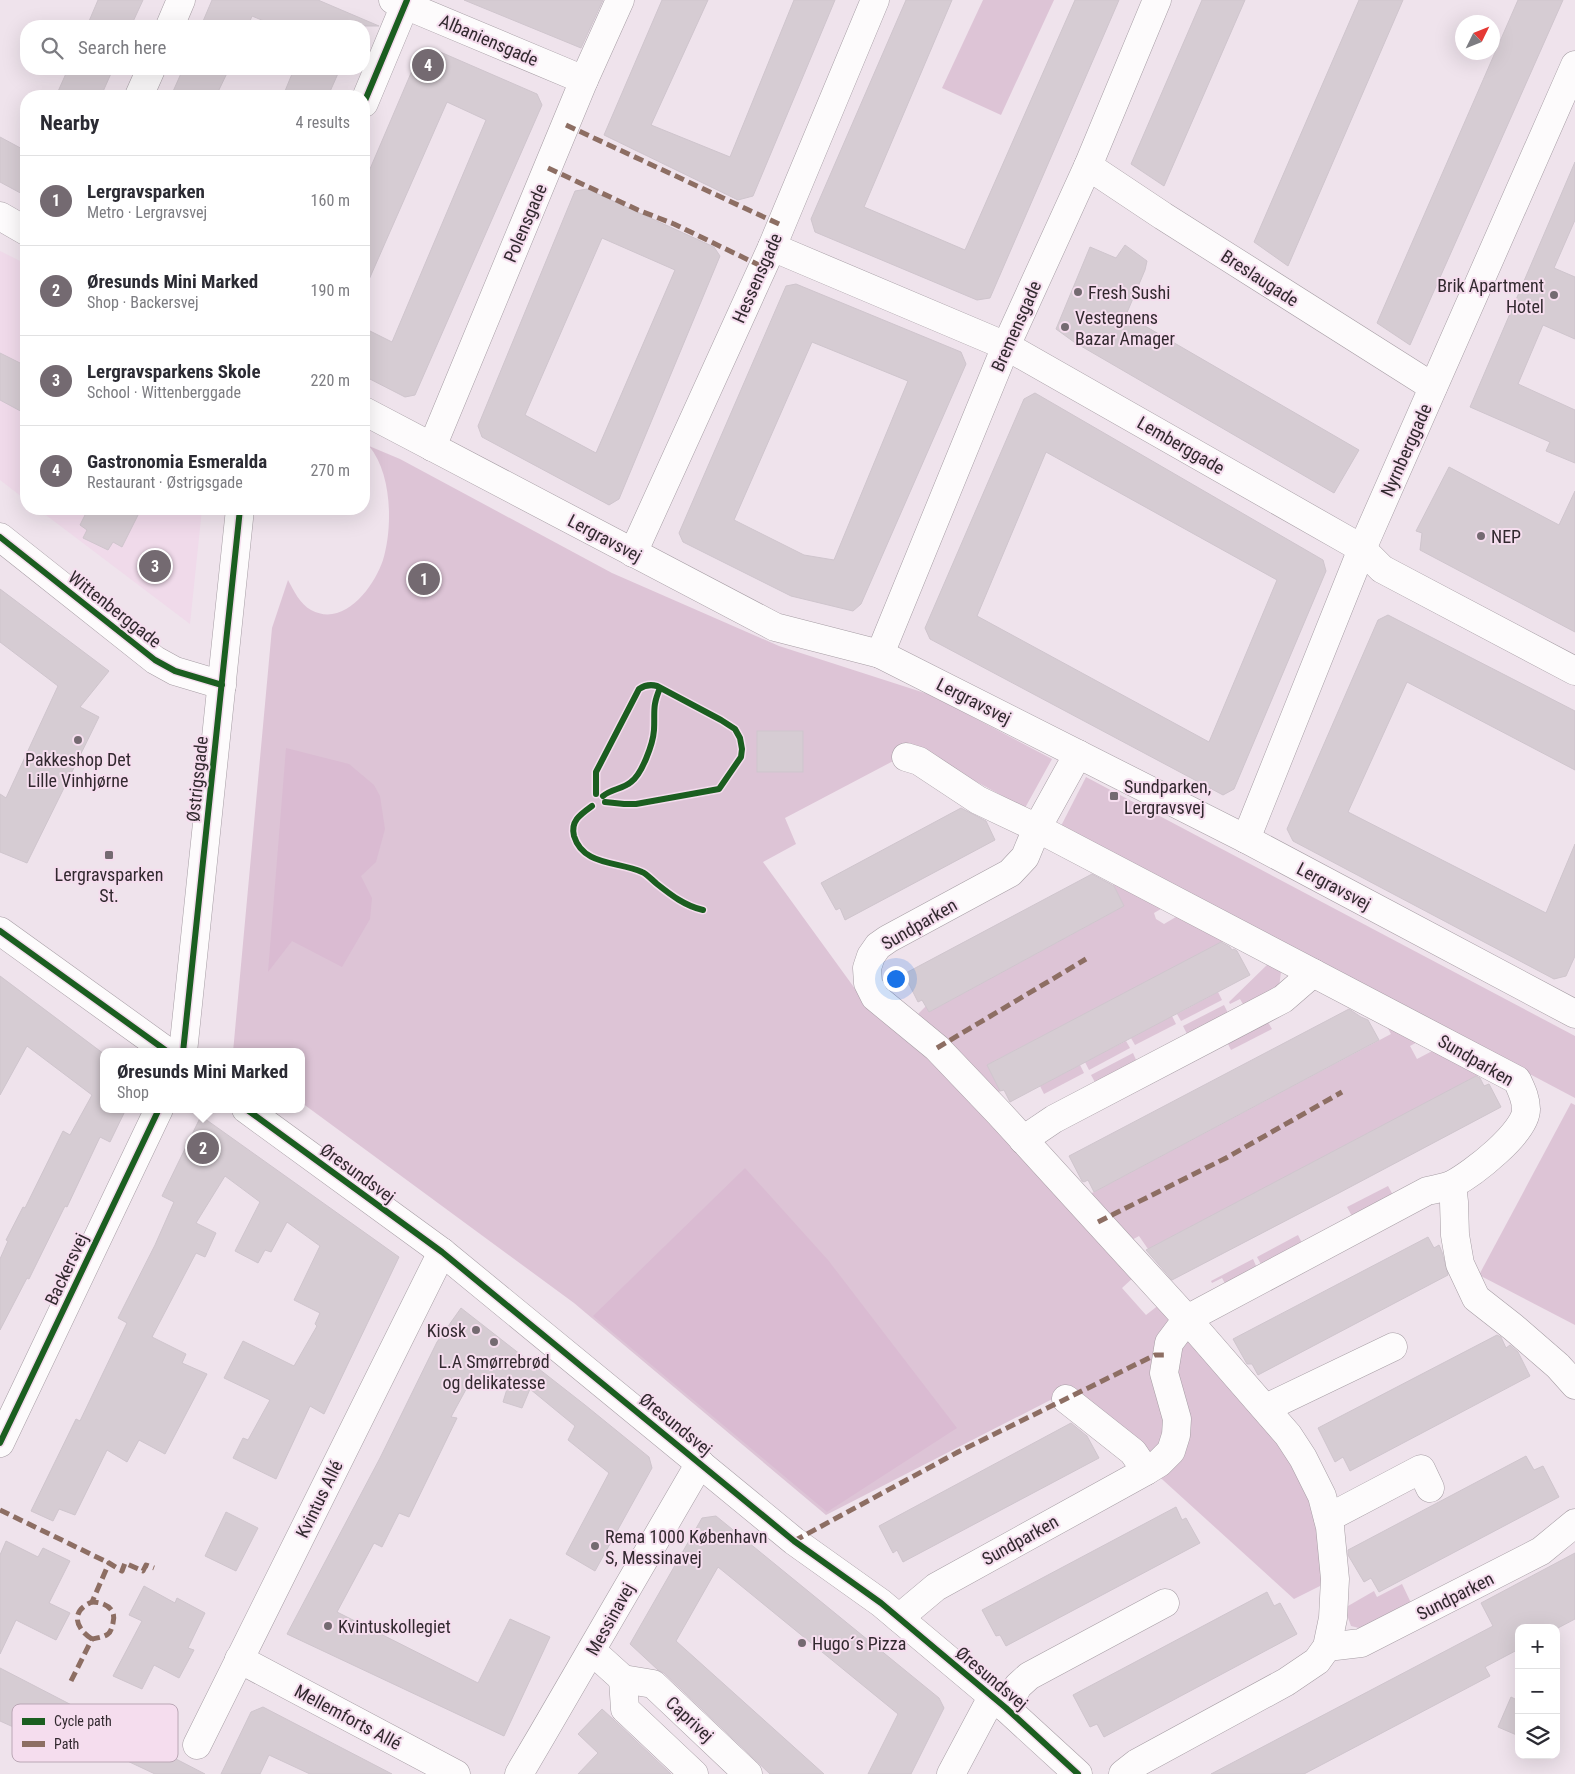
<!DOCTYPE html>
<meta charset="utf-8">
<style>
:root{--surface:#fff;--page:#f2f2f3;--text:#2b2b33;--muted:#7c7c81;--line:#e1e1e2;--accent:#746a71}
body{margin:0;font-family:"Roboto Condensed",sans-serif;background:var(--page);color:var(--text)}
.controls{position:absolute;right:15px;bottom:15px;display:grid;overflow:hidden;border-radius:10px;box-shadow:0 5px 20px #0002}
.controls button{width:45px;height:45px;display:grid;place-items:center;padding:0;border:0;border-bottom:1px solid var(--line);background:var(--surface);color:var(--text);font:25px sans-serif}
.compass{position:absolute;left:1455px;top:15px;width:45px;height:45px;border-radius:50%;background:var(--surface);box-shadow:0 5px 20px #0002;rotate:47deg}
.you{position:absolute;left:895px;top:978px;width:18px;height:18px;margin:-12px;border:4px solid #fff;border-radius:50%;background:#1a73e8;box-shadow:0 0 0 8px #1a73e833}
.badge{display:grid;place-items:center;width:32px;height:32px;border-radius:50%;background:var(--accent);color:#fff;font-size:16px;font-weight:700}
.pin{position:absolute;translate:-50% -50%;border:2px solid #fff;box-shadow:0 1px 5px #0006}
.popup{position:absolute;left:100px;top:1048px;width:205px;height:65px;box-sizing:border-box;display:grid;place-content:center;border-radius:10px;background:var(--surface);filter:drop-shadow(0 1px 4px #0005);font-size:16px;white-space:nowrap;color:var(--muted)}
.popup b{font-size:19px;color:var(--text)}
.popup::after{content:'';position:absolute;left:50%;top:100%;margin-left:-10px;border:10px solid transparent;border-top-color:var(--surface)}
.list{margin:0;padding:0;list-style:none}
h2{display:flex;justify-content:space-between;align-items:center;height:65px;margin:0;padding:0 20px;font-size:21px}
h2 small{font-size:16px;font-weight:400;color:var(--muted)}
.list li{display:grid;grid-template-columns:32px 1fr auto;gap:15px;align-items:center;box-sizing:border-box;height:90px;padding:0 20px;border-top:1px solid var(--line)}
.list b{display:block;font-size:19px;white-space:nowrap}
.list p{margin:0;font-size:16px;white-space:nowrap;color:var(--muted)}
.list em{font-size:16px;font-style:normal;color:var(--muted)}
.icon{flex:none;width:28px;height:28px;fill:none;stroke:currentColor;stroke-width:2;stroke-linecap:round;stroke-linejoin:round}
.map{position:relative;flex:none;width:1575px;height:1774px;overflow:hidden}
.search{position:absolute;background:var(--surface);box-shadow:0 5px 20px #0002;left:20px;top:20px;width:350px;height:55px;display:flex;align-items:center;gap:12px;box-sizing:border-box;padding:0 18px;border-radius:20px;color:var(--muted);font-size:19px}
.panel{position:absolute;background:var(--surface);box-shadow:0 5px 20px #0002;left:20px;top:90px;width:350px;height:425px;border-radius:20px}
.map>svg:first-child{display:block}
</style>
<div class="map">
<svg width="1575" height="1774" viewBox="0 0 1575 1774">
<rect width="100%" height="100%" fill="#efe3ec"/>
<g fill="#f0daea">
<path d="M0,251L26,264V500L0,480Z"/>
<path d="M38,509H202L190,624Z"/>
</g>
<g fill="#ddc4d6">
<path d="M983,0H1054L1001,115L942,88Z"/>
<path d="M369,446L400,459L612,573L779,646L931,695L1052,759L1025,808L916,749L785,818L796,844L763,862L861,997L945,1068L1135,1276L1122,1288L1146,1315L1160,1304L1286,1442L1312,1491L1324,1584L1294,1599L1066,1392L826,1515L574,1303L302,1103V1052H233L272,628L288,580C294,591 300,604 311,610C344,628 374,587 383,560C393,527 392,473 369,446Z"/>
<path d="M1086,777L1575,1036V1098L1061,826Z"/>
<path d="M1111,880L1166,906L1154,913L1156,919L1164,924L1181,914L1226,940L987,1065L1000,1091L997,1095L916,1016L926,1006L929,1012L1124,906Z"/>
<path d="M1269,963L1280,968L1281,972L1279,987L1244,1006L1240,999L1230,1004L1229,1002Z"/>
<path d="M1218,992L1222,1000L1181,1021L1177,1014Z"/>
<path d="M1224,1005L1229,1015L1188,1036L1183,1026Z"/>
<path d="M1172,1016L1176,1024L1135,1045L1131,1038Z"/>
<path d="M1266,1019L1272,1029L1231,1050L1226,1040Z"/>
<path d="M1384,1021L1421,1040L1410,1046L1417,1059L1436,1049L1479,1075L1148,1249L1139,1236L1130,1241L1087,1195L1094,1192L1391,1034Z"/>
<path d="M1126,1041L1130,1048L1089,1070L1085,1062Z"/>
<path d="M1133,1053L1137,1062L1096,1084L1091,1075Z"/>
<path d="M1080,1065L1084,1073L1044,1094L1040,1086Z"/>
<path d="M1571,1103L1575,1105V1325L1479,1275Z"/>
<path d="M1388,1186L1394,1197L1353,1218L1347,1207Z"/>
<path d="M1298,1235L1303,1245L1262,1266L1257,1257Z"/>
<path d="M1253,1259L1257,1268L1226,1285L1222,1278L1212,1283L1211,1281Z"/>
<path d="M1402,1584L1412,1605L1363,1629L1351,1626L1347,1615L1348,1606L1374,1591L1377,1597Z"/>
</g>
<g fill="#dabbd2">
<path d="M286,748L349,764L374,785L380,796L385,829L376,862L361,876L372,898L370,919L342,967L292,941L268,972Z"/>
<path d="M745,1168L828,1260L957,1428L827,1512L593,1316Z"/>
</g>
<g fill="#d6ccd3" stroke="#cfc5cd" fill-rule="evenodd">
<path d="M98,0H143L131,26H87Z"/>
<path d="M212,0H318L379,26H276L252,16L248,26H201Z"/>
<path d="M464,0H603L581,48Z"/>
<path d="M662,0H708L651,125L730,157L794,0H835L753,196L738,200L604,135Z"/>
<path d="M906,0H952L864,207L965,250L1075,0H1119L990,298L977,300L815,232L811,219Z"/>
<path d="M1202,0H1245L1164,186L1131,164Z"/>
<path d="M1359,0H1403L1288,266L1254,242Z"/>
<path d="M1518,0H1563L1410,345L1377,323Z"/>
<path d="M431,48L537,94L542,105L415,395L405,397L364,376V328L392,342L486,120L447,102L364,291V183L420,52Z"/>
<path d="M68,69H113L101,96H56Z"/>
<path d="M183,69H229L216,96H171Z"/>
<path d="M294,69H340L328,96H283Z"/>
<path d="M0,137L26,151V196L0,182Z"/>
<path d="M1575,162V220L1554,268L1575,277V339L1543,325L1518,384L1575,410V463L1546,451L1550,442L1470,407Z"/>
<path d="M587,189L714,247L720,256L619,499L609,505L482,437L478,426L575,191ZM602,238L675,270L596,453L525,415Z"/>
<path d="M1125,245L1147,261L1145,270L1126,315L1359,450L1334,493L1074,342L1056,329L1090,247L1116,258Z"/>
<path d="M796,284L961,352L966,364L861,604L853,611L791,596L683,542L679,533L786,286ZM812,342L908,381L834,560L804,555L734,520Z"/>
<path d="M0,353L26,366V414L0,400Z"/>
<path d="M1035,393L1323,560L1326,571L1234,789L1223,795L930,639L925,628L1024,399ZM1046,452L1277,580L1209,742L977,616Z"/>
<path d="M1449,467L1559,525L1575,491V632L1420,550L1422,533L1416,531Z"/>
<path d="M88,509H141L122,547L113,542L108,550L83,538L87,530L80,525Z"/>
<path d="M0,589L109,671L80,707L99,717L27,863L0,852V794L6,798L58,686L0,642Z"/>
<path d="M1388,615L1575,711V770L1407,682L1348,812L1546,913L1575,844V956L1566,976L1554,979L1293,841L1287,829L1378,620Z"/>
<rect x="757" y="731" width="46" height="41"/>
<path d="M961,808L986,821L995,840L845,920L840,908L836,910L821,883Z"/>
<path d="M1092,874L1114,886L1124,906L929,1012L922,1000L918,1002L904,974Z"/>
<path d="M1221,942L1230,947L1232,950L1234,949L1237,951L1250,975L1010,1102L1004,1090L1000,1091L987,1065Z"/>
<path d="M0,976L104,1054V1109H126L110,1142L100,1137L67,1207L65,1206L29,1279L27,1278L0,1330V1259L8,1241L6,1240L23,1207L25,1208L63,1131L70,1135L92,1095L27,1046L0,1095Z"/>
<path d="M1349,1009L1361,1017L1368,1020L1379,1040L1094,1192L1088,1180L1084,1182L1082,1181L1069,1156Z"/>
<path d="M1476,1076L1480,1078L1484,1086L1489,1084L1501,1107L1337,1194L1172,1280L1146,1250Z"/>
<path d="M201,1116L399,1257L324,1414L310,1406L276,1479L233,1458L243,1438L248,1440L270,1400L224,1378L243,1341L294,1366L317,1326L315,1324L320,1313L294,1300L320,1246L287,1222L271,1252L265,1250L258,1263L235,1251L260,1202L225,1176L196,1223L216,1233L205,1257L196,1253L152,1337L186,1354L182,1363L207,1374L165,1454L139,1440L127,1462L107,1450L75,1515L59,1509L53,1521L31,1511L76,1419L80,1421L127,1323L118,1318L155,1245L174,1202L162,1196Z"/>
<path d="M1428,1237L1434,1248L1439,1245L1442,1252L1448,1275L1258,1375L1252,1364H1247L1233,1339Z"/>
<path d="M461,1308L585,1405L649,1457L652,1468L595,1571L566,1554L609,1473L568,1440L575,1426L530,1389L522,1408L503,1402L507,1389L470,1382L451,1417L457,1418L409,1517L399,1513L382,1547L374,1543L337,1612L478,1683L510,1619L550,1637L504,1736L287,1634L380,1458L437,1342Z"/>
<path d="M1497,1335L1501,1337L1506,1348L1510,1345L1518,1352L1530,1376L1350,1471L1343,1457L1335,1462L1318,1428Z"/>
<path d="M1071,1423L1087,1436L1099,1458L903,1562L897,1550L893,1553L879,1526Z"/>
<path d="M1526,1456L1534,1470L1543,1466L1559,1497L1379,1592L1371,1578L1364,1582L1348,1555V1550Z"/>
<path d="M1176,1507L1182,1520L1186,1518L1200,1543L1006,1646L1000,1635L996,1636L982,1610Z"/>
<path d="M226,1512L258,1528L236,1571L205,1556Z"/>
<path d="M716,1516L939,1698L944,1708L911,1774H868L898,1714L718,1567L676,1641L824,1774H770L664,1673L658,1670L630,1644L702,1518Z"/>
<path d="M6,1541L38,1557L43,1548L70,1561L49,1603L70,1613L56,1640L16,1620L0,1654V1555Z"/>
<path d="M1575,1553V1619L1556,1629L1519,1628V1649L1485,1667L1490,1676L1304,1774H1211L1493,1626L1481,1603Z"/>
<path d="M144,1586L175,1603L177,1598L205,1613L188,1648L194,1650L179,1678L154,1665L142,1689L113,1676L142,1621L129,1615Z"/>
<path d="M1267,1592L1274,1606L1280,1603L1297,1634L1104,1737L1097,1724L1090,1727L1073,1695Z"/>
<path d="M0,1668L205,1774H155L104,1750L99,1758L71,1745L67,1751L0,1721Z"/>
<path d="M1511,1697L1519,1701V1736L1498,1727Z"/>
<path d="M263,1707L392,1774H310L269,1755L260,1774H221L251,1712Z"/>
<path d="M602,1709L614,1720L671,1774H578L598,1753L578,1734Z"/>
</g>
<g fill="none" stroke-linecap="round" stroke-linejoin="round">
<defs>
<g id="minor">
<path d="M393,0L584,80"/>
<path d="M170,26L181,0"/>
<path d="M139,96L151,69"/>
<path d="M364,103L407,0"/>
<path d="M1088,166L1163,216L1433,387"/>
<path d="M0,216L26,231"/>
<path d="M772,247L1006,346L1354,544L1362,549L1382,569L1575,671"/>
<path d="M364,411L775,627L880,654L1246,839L1575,1014"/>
<path d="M432,447L584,80L620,0"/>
<path d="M0,537L155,660L175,671L222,685"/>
<path d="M633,553L772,247L875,0"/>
<path d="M880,654L1006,346L1088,166L1157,0"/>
<path d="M1078,754L1037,828L1025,857L1010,873L888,939L878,946L871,956L867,968L868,983L875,997L937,1048L999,1113L1187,1319L1288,1435L1303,1458L1322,1496L1330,1527L1335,1579L1333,1618L1327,1647L1317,1661L1286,1682L1137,1763L1123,1774"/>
<path d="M1246,839L1362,549L1575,65"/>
<path d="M0,931L168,1052"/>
<path d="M183,1052L240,509"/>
<path d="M246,1109L442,1252L794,1541L881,1603L1006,1708L1078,1774"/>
<path d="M1023,1140L1054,1119L1283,999L1313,973"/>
<path d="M1452,1185L1454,1202L1455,1235L1460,1264L1476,1298L1513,1327L1558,1366L1575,1385"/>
<path d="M1066,1399L1133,1452L1146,1471"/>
<path d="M1266,1408L1393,1347"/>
<path d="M0,1443L159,1109"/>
<path d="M1328,1518L1421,1469L1430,1488"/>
<path d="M899,1618L936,1587L1146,1471L1159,1463L1171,1451L1176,1435L1177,1419L1164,1373L1169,1343L1187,1319L1427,1191C1435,1189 1445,1188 1453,1184C1472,1174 1527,1132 1526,1109C1526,1098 1521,1089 1517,1080L1037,828L978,800L919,761L906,757"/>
<path d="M1327,1647L1361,1643L1541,1551L1575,1523"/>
<path d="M592,1651L623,1679L653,1684L748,1774"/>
<path d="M239,1659L456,1774"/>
<path d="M623,1679L625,1709L694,1774"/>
<path d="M1006,1708L1018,1686L1029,1676L1165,1603"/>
<path d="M197,1745L442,1252"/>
<path d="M519,1774C580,1671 639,1567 700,1463"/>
<path d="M951,1774L992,1697"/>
</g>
</defs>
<use href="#minor" stroke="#a69da4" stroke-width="29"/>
<use href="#minor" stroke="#fdfbfc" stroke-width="28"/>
<g stroke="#8d6e63" stroke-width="5" stroke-dasharray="10 5" stroke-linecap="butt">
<path d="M566,125L781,225"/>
<path d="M548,168L638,210L674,224L763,267"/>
<path d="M937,1048L1086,959"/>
<path d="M1098,1222L1226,1158L1342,1092"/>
<path d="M0,1510L109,1563"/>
<path d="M794,1541L958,1452L1155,1355H1167"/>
<path d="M92,1639C75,1628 70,1611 92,1602L109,1563L122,1571L125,1563L143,1571L146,1565L154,1568"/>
<path d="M71,1681L92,1639C97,1638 104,1637 108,1634C111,1632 112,1627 113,1623C117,1609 105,1602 92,1602"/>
</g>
<defs>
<g id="cycleway">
<path d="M364,103L407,0"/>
<path d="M0,537L155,660L175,671L222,685"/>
<path d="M596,794V772L639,689C645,685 650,684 657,686L721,720L735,729L740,738L742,749L741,757L719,789L636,804H624L605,802"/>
<path d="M603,796C611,789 623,789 631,782C642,774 653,744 654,730C655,711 652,707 660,688"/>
<path d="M592,806C581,814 570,821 574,836C583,866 618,861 642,872C647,874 652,880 657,884C671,895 685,906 703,910"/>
<path d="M0,931L168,1052"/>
<path d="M183,1052L240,509"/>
<path d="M246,1109L442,1252L794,1541L881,1603L1006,1708L1078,1774"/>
<path d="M0,1443L159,1109"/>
</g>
</defs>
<use href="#cycleway" stroke="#f5ddee" stroke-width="9"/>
<use href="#cycleway" stroke="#1b5e20" stroke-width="6"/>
</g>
<g fill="#746a71" stroke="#f5ddee" stroke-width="2">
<circle cx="1078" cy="292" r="5"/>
<circle cx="1554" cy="295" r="5"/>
<circle cx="1065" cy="327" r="5"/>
<circle cx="1481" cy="536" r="5"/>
<circle cx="78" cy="740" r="5"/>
<rect x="1109" y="791" width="10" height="10" rx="2.5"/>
<rect x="104" y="850" width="10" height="10" rx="2.5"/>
<circle cx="476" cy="1330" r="5"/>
<circle cx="494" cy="1342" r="5"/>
<circle cx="595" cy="1546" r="5"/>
<circle cx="328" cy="1626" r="5"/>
<circle cx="802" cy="1643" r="5"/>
</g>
<g text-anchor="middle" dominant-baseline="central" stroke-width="4" stroke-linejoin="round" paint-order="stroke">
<g font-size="18" fill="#32292f" stroke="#f5ddee">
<text transform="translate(489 40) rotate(23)">Albaniensgade</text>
<text transform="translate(525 223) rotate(-67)">Polensgade</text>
<text transform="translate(757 278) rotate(-66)">Hessensgade</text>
<text transform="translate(1260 278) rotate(33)">Breslaugade</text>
<text transform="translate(1016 326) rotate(-66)">Bremensgade</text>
<text transform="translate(1181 445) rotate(30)">Lemberggade</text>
<text transform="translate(1406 450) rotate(-66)">Nyrnberggade</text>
<text transform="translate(605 538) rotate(28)">Lergravsvej</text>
<text transform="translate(115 609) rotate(38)">Wittenberggade</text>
<text transform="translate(974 701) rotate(27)">Lergravsvej</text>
<text transform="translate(197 779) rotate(-84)">Østrigsgade</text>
<text transform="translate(1334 886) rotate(28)">Lergravsvej</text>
<text transform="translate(919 924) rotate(-30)">Sundparken</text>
<text transform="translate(1476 1060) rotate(30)">Sundparken</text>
<text transform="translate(358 1173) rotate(36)">Øresundsvej</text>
<text transform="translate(66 1269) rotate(-65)">Backersvej</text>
<text transform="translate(676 1424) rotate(39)">Øresundsvej</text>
<text transform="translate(319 1499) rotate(-64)">Kvintus Allé</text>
<text transform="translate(1020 1540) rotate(-29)">Sundparken</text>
<text transform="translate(1455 1596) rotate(-27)">Sundparken</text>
<text transform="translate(610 1619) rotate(-61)">Messinavej</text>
<text transform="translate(992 1678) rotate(40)">Øresundsvej</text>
<text transform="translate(348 1717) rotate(28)">Mellemforts Allé</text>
<text transform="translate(690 1719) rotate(43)">Caprivej</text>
</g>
<g font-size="18" fill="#32292f" stroke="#f5ddee" text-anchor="start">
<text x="1544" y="285" text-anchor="end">Brik Apartment<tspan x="1544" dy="21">Hotel</tspan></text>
<text x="1088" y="292">Fresh Sushi</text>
<text x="1075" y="317">Vestegnens<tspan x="1075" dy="21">Bazar Amager</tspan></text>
<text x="1491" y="536">NEP</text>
<text x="78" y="759" text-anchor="middle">Pakkeshop Det<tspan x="78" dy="21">Lille Vinhjørne</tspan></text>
<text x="1124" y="786">Sundparken,<tspan x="1124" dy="21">Lergravsvej</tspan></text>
<text x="109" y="874" text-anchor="middle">Lergravsparken<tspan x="109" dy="21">St.</tspan></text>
<text x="466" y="1330" text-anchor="end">Kiosk</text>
<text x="494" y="1361" text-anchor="middle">L.A Smørrebrød<tspan x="494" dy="21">og delikatesse</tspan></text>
<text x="605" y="1536">Rema 1000 København<tspan x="605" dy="21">S, Messinavej</tspan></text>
<text x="338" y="1626">Kvintuskollegiet</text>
<text x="812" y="1643">Hugo´s Pizza</text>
</g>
</g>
<rect x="12" y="1704" width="166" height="58" rx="8" fill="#f5ddee" stroke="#baa7b5" stroke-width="1"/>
<rect x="22" y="1718" width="23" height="7" fill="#1b5e20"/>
<rect x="22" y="1741" width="23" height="6" fill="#8d6e63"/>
<g font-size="14" fill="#32292f">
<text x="54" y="1726">Cycle path</text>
<text x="54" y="1749">Path</text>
</g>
</svg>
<div class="controls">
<button>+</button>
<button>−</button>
<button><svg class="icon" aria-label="layers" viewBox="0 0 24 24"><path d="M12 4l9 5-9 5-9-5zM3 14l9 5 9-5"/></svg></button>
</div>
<svg class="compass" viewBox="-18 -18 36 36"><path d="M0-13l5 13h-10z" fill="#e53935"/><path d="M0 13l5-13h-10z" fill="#7c7c81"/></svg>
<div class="you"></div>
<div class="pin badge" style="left:424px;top:579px">1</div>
<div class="pin badge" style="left:203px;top:1148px">2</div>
<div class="popup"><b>Øresunds Mini Marked</b>Shop</div>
<div class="pin badge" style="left:155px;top:566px">3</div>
<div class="pin badge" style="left:428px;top:65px">4</div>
<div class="search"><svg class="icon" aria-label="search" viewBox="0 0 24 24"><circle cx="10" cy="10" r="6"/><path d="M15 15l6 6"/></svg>Search here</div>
<section class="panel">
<h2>Nearby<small>4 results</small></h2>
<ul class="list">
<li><span class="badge">1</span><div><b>Lergravsparken</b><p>Metro · Lergravsvej</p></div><em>160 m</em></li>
<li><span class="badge">2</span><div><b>Øresunds Mini Marked</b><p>Shop · Backersvej</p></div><em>190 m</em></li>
<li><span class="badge">3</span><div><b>Lergravsparkens Skole</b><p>School · Wittenberggade</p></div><em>220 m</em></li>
<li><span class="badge">4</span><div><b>Gastronomia Esmeralda</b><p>Restaurant · Østrigsgade</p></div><em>270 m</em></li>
</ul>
</section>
</div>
